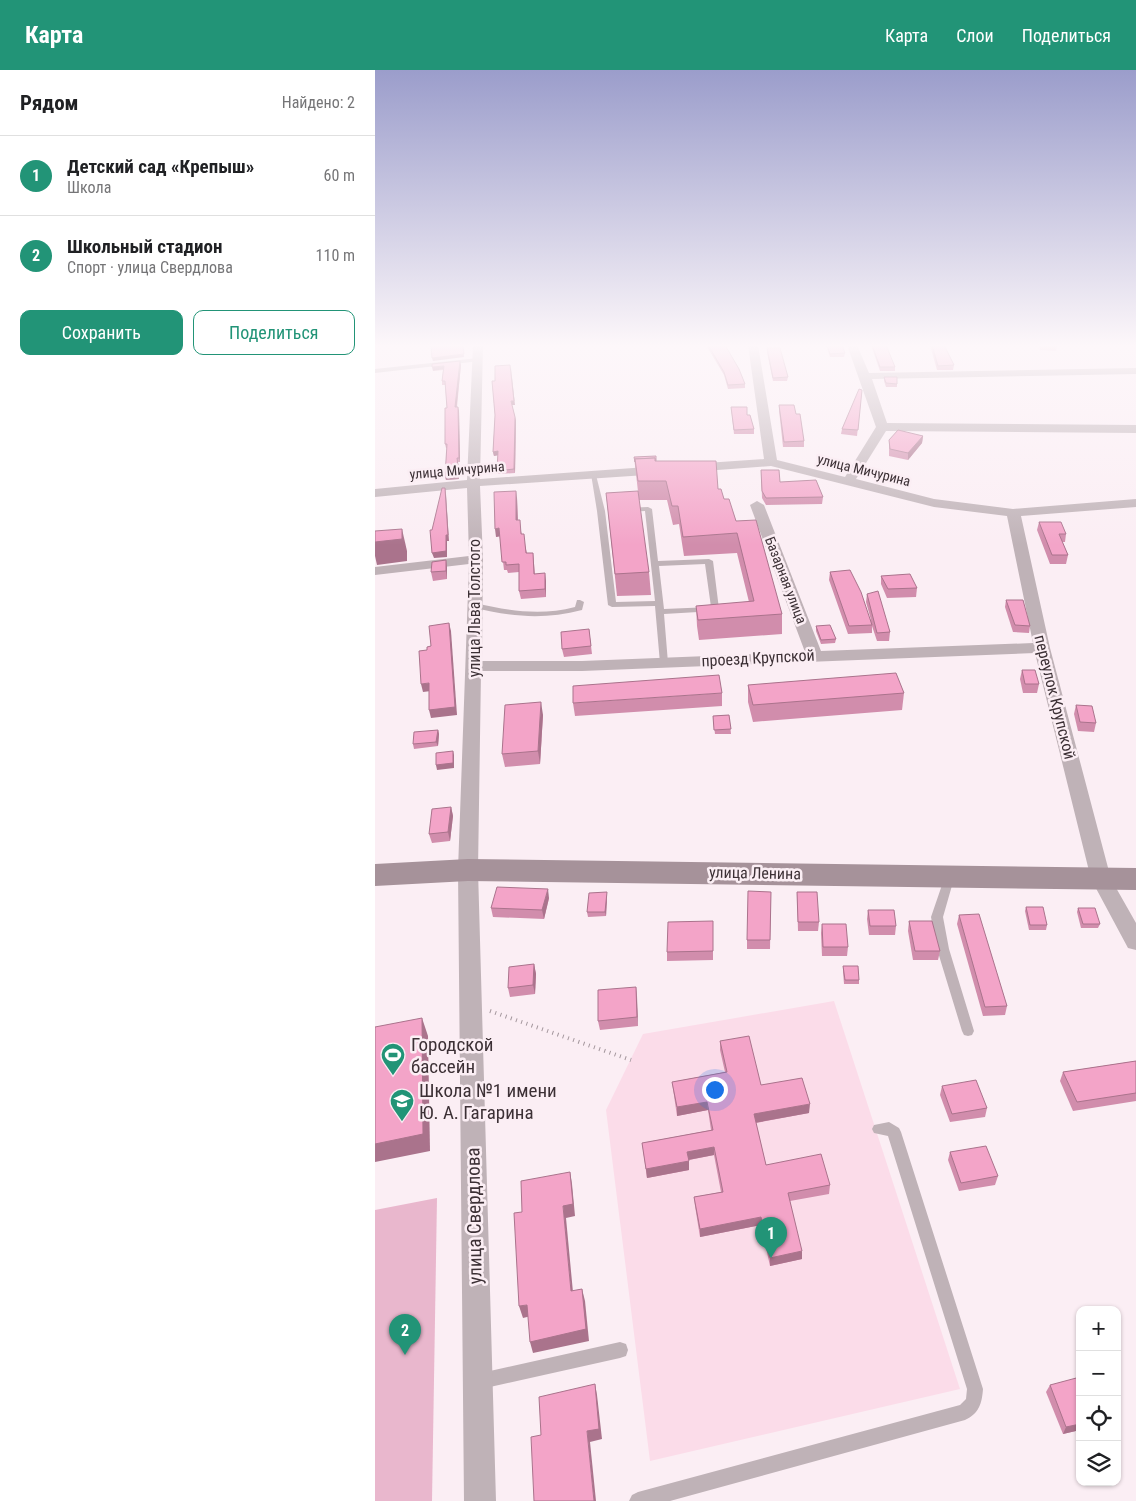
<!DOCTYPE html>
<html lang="ru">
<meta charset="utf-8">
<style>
:root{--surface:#fff;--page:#f2f2f2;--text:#202124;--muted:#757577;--line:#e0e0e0;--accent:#229477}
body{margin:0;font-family:"Roboto Condensed",sans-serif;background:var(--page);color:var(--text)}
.controls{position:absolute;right:15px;bottom:15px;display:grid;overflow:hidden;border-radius:10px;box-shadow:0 1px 4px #0004}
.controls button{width:45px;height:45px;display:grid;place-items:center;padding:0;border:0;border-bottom:1px solid var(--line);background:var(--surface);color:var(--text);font:25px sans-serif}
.you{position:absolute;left:339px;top:1019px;width:18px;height:18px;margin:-12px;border:4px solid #fff;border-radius:50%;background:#1a73e8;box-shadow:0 0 0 8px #1a73e833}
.badge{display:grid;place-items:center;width:32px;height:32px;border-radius:50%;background:var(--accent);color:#fff;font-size:16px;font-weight:700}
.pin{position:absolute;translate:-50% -41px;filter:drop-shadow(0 1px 2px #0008)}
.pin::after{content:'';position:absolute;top:26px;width:18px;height:15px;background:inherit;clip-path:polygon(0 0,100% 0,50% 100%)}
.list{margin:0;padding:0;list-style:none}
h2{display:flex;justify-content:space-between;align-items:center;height:65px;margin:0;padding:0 20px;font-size:21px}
h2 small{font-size:16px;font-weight:400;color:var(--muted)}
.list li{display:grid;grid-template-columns:32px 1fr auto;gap:15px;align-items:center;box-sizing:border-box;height:80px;padding:0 20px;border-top:1px solid var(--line)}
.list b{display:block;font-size:19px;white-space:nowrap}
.list p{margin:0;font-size:16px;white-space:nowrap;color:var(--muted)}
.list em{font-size:16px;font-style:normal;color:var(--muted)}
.actions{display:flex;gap:10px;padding:15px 20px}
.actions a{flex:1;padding:11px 0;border:1px solid var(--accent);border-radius:10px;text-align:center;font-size:18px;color:var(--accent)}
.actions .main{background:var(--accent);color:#fff}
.icon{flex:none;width:28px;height:28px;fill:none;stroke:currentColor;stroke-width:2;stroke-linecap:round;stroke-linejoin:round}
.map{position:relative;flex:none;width:761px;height:1431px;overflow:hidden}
header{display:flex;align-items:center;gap:30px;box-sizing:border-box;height:70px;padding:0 25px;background:var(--accent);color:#fff}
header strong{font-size:24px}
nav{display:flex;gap:28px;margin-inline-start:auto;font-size:18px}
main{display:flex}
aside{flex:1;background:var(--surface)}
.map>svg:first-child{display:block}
</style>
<header>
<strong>Карта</strong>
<nav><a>Карта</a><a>Слои</a><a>Поделиться</a></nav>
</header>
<main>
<aside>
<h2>Рядом<small>Найдено: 2</small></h2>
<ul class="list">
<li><span class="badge">1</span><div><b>Детский сад «Крепыш»</b><p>Школа</p></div><em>60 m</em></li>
<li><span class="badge">2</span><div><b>Школьный стадион</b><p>Спорт · улица Свердлова</p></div><em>110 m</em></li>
</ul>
<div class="actions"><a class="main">Сохранить</a><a>Поделиться</a></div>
</aside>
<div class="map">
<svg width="761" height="1431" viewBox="0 0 761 1431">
<rect width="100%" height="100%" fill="#fbeef4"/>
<path fill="#fbdce9" d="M459,931L585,1319L275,1391L231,1040L268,964Z"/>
<path fill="#e9b7cd" d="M62,1128L57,1431H0V1140Z"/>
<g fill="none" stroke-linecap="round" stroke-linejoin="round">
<path stroke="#a4979d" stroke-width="4" stroke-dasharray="1 4.5" stroke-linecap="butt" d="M115,941L256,990"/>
<g fill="#bfb2b7" fill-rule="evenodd">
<path d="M103,288L105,289V291L0,303V299Z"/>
<path d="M216,404L221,405L230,441L241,532L280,531L270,441L252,442H249V438L273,437L277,439L283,491L334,489L338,491L344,539L340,541L289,544L293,593L292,595L289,596L285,593L280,536L237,537L233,535L222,441ZM330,494L336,537L289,539L284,496Z"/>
<path d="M202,530H205L209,532L207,540C169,550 135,547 97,537L96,535L100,533C134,541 166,546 200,537Z"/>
<path d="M573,802L577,803L578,812L568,847L574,879L599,961L597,965L593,966L589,965L587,961L562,879L556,847L568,812L569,803Z"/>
<path d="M514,1052L524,1058L526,1062L608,1319C607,1333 604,1344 590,1350L295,1431H254L257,1425L263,1422L585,1335L591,1329L592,1319L513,1066L499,1063L497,1059L499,1055Z"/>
<path d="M245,1272L251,1274L253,1280L251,1286L245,1288L106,1319L100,1317L98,1311L100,1305L106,1303Z"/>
</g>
<path fill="#bfb2b7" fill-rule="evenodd" d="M98,275H108L105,409L286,396L292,400L286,404L105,416L108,489L107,591H207L430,582L375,435L382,431L389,435L446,581L658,573L632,446L559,437L396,396L316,402L310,398L316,394L389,389L373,275H383L402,390L470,407L501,357L472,275H482L494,303L761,298V304L497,309L512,353L761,355V363L511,361L481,409L559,429L638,439L761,429V437L646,446L675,578L736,809L761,853V880L753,878L716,809L660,583L207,601H106L103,800L121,1431H89L83,800L94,494L0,505V497L94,486L92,418L0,427V419L92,410Z"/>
<path fill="#a6929a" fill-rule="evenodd" d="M93,789L761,798V820L93,811L0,816V794Z"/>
</g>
<g fill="#d18dac">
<path d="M331,275H350L370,314V318L353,319L349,305Z"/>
<path d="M451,275H467L470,283L469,287H455Z"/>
<path d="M496,275H508L520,297V301H505Z"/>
<path d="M555,275H569L579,295L578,300H562Z"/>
<path d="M664,275H682L681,281L665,280Z"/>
<path d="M392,278L413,307L412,311H398L392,282Z"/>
<path d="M86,295L82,337L84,341L85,392H83L84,409L71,410L70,406L72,378H71L70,374L72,338L70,315H67V311L68,300L58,301Z"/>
<path d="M509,307L522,314V317H511L509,311Z"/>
<path d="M117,311L140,335H137L141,351L140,403L123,404L122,401L123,385L119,386L118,382L120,345Z"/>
<path d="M487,320L482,366L466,364L467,359Z"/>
<path d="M404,335L421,344L429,371V377H408L404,340Z"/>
<path d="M356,337L372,345L379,359V364H359Z"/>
<path d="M548,366L547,373L533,390L514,386V370Z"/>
<path d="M259,387L281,391L343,419L361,451L407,544V564L324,570L322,556L321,536L374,532L362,483L309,486L304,454L298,455L292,430H264Z"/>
<path d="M386,400L405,412L448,427L447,434L391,435L387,428Z"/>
<path d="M231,423L274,502L276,525L242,526Z"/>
<path d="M142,428L143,450L152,483H158L160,504L171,511V527L146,529L144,521V502L133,503L132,500H129L125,466L121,467Z"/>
<path d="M664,452L691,464L690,472H687L693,485L691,494H675L662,460Z"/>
<path d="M71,490L72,498V509L58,511L56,502Z"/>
<path d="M455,502L496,550L491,532L492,524L515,562L514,571H502L497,556V563L473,564L454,510Z"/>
<path d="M506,506L542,518L541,527L512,528L506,514Z"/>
<path d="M631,530L655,556L654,563L638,562L630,537Z"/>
<path d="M441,556L461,569L460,573L446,574L441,561Z"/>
<path d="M214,559L217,584L189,587L187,579Z"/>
<path d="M647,600L664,614L662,623H648L645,609Z"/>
<path d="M373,615L529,623L527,640L378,652L373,632Z"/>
<path d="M347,623V636L200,646L198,633Z"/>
<path d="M701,635L721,653L719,662L703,661L699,644Z"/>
<path d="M168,645L165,694L130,697L127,684Z"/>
<path d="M354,645L356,664H340L338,646Z"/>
<path d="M63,660L64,664L63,676L39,679L38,674Z"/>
<path d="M76,737L78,746L75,771L57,773L54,764Z"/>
<path d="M396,822L395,879H372V870Z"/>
<path d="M422,822L444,852L443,861H423Z"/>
<path d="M232,827L231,846L213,847L212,842Z"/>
<path d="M174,828L169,849L118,847L116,838Z"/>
<path d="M651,837L672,855L671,860H654L650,841Z"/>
<path d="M703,838L725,854L723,858H706L702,842Z"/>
<path d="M493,840L521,856L520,865H494L492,849Z"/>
<path d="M584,845L632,936L630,945L608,946L582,854Z"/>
<path d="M338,851V890L292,891V882Z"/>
<path d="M534,851L565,881L563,890H538L533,861Z"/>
<path d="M447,854L473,877L472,886H447L446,863Z"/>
<path d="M159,894L161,904L160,924L135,927L133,918Z"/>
<path d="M468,896L484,910V914H469L468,901Z"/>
<path d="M261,917L263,956L225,960L223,951Z"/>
<path d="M345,971L386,1015L434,1043L381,1053L391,1095L455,1115L454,1124L415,1131L427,1189L395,1196L386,1155L325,1167L320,1136L319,1127L346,1122L339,1085L314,1090V1100L272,1108L267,1073L336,1060L333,1040L302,1046L297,1012L350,1002L345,980Z"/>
<path d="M761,991V1031L698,1041L685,1011L688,1002Z"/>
<path d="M567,1016L612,1038L610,1047L575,1052L565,1025Z"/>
<path d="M575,1082L623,1106L620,1115L584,1121L573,1090Z"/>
<path d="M675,1315L705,1360L688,1364L671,1322Z"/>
</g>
<g fill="#aa738c">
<path d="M88,275L89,287L58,291L57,288Z"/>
<path d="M85,291L86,295L81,341L80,337Z"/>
<path d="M69,296V299L58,301L57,297Z"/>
<path d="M136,298L140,335H137Z"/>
<path d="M83,337L84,341L85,392L84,388Z"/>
<path d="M140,347L141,351L140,403L139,399Z"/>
<path d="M548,366L547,373L533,390V383Z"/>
<path d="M123,381L124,385L119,386L118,382Z"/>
<path d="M82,388L84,409L71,410L70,406Z"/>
<path d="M70,418L71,424L74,471H72V487L59,488L57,483L71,465Z"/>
<path d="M141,421L142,428L143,458L141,450Z"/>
<path d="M124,458L126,466L121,467L120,459Z"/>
<path d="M27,459L32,481V491L2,495L0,486V472Z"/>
<path d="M71,490L72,498V509L71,501Z"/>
<path d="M170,503L171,511V527L170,519Z"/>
<path d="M74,553L76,561L82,645L56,648L54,640Z"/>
<path d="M54,613L56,621L48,622L46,614Z"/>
<path d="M166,632L168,645L165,694L163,681Z"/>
<path d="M63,660L64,664L63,676L61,672Z"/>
<path d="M78,681L79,685V698L62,700L61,695Z"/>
<path d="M76,737L78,746L75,771L73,762Z"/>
<path d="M173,819L174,828L169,849L167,840Z"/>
<path d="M232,822V827L231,846L230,842Z"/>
<path d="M159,894L161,904L160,924L158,915Z"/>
<path d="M261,917L262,926L263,956L262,947Z"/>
<path d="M47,948L53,966L55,1081L0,1092V1074Z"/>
<path d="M332,1032L333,1040L302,1046V1037Z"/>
<path d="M435,1034L434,1043L379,1053V1044Z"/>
<path d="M339,1077V1085L313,1090L312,1082Z"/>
<path d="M314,1091V1100L272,1108L271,1099Z"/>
<path d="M195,1102L197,1114L200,1146L191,1148L199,1233L196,1221L188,1136Z"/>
<path d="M386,1147V1155L325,1167V1159Z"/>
<path d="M427,1181V1189L395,1196V1188Z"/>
<path d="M207,1219L210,1231L214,1271L158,1283L155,1272Z"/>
<path d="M152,1235L156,1246L148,1248L144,1236Z"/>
<path d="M220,1314L222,1325L227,1369L215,1372L221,1431H219L212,1361Z"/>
<path d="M705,1354V1360L688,1364L691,1357Z"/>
</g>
<g fill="#f3a4c8" stroke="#aa738c">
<path d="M56,275H88L89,284L57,288Z"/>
<path d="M333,275H350L364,299L370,314L353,315L349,302Z"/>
<path d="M452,275H467L470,283L455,284Z"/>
<path d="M497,275H508L509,276V275H511L520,297H505Z"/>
<path d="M557,275H569L579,295L563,296Z"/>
<path d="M392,278H405L413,307L398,308Z"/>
<path d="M85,291L80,337H83L84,388H82L84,404L70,406L72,374H70V338H72L70,311H67L69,296L57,297V294Z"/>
<path d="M135,295L139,331H136L140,347L139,399L122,401L123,381L118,382L120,345L117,311H120V296Z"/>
<path d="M509,307H522V314L511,313Z"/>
<path d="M484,319L487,320L483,360L467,359Z"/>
<path d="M404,335H419L421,344H425L429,371L409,372Z"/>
<path d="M356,337H372V345H375L379,359L359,360Z"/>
<path d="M523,360L548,366L533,383L515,379L514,370Z"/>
<path d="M281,386V391H280V388L260,389V392L259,387Z"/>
<path d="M280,388V391H341L343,419H346L349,429H354L361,451L381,450L407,544L323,550L321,536L379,531L362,463L308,467L303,436H297L291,411H263L260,389Z"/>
<path d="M386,400H404L405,412L441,410L448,427L391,428L387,421Z"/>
<path d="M67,418H70L73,465H71V481L57,483L55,460H57Z"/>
<path d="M141,421V450H145L146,464H149L151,483H158L159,504L170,503V519L144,521V494L131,495V492H127L124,458L120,459L119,422Z"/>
<path d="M263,421L274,502L240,504L231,423Z"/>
<path d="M664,452H686L691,464H684L693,485H677Z"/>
<path d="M27,459V469L0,472V461Z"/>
<path d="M71,490V501L56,502L57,492Z"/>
<path d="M475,500L486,522L497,555L474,556L455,502Z"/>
<path d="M535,504L542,518L513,519L506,506Z"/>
<path d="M503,521L515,562L502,563L492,524Z"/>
<path d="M631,530H648L655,556L640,555Z"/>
<path d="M74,553L80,637L54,640V613L46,614L44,581L52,580V577L56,576L54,556Z"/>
<path d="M455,555L461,569L446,570L441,556Z"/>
<path d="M214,559L216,576L187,579L186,562Z"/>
<path d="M647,600H660L664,614H650Z"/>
<path d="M521,603L529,623L378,635L373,615Z"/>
<path d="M344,605L347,623L198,633V616Z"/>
<path d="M166,632L163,681L127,684L130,635Z"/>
<path d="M701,635L717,636L721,653L705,652Z"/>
<path d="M354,645L356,659L339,660L338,646Z"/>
<path d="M63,660L61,672L38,674L39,662Z"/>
<path d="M78,681V693L61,695V683Z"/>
<path d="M76,737L73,762L54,764L57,739Z"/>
<path d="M122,817L173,819L167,840L116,838Z"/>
<path d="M373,821L396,822L395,870H372Z"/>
<path d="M232,822L230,842H212L214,823Z"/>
<path d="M422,822H442L444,852H423Z"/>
<path d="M651,837H668L672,855H655Z"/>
<path d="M703,838H720L725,854H708Z"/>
<path d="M493,840H519L521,856H495Z"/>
<path d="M604,844L632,936L610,937L584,845Z"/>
<path d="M338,851V881L292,882L293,852Z"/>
<path d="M534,851H557L565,881H540Z"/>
<path d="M447,854H471L473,877H448Z"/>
<path d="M159,894L158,915L133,918L134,897Z"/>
<path d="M468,896H483L484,910H470Z"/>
<path d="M261,917L262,947L223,951V920Z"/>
<path d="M47,948L48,1064L0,1074V957Z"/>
<path d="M374,966L386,1015L427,1008L435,1034L379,1044L391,1095L446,1084L455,1115L413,1123L427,1181L395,1188L386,1147L325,1159L319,1127L348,1122L339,1077L312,1082L314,1091L271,1099L267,1073L338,1060L332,1032L302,1037L297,1012L352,1002L345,971Z"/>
<path d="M761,991V1023L702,1032L688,1002Z"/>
<path d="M601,1010L612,1038L577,1044L567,1016Z"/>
<path d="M611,1076L623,1106L586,1113L575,1082Z"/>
<path d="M195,1102L198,1134L188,1136L196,1221L207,1219L211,1259L155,1272L152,1235L144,1236L139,1143L147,1142L146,1111Z"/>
<path d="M705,1307V1354L691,1357L675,1315Z"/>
<path d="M220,1314L224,1359L212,1361L219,1431H159L156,1367L166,1365L164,1327Z"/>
</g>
<linearGradient id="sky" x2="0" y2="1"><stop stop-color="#9b9dcb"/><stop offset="0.58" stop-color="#fdf7fa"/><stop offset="1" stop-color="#fdf7fa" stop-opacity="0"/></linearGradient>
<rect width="761" height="475" fill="url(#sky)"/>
<defs>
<symbol id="stadium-pin" viewBox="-11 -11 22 30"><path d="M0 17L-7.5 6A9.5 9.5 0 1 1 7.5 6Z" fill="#229477" stroke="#fbeef4"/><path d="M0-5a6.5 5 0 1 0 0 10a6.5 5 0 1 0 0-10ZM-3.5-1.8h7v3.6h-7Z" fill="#fff"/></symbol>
<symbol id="school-pin" viewBox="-11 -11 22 30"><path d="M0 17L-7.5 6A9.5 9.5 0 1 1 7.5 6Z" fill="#229477" stroke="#fbeef4"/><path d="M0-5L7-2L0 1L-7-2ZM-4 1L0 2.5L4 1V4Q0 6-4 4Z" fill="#fff"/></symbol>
</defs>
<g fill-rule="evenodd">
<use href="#stadium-pin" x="4" y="971" width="28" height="38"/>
<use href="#school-pin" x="13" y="1017" width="28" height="38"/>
</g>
<g text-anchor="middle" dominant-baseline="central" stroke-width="5" stroke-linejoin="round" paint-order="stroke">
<g font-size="14" fill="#3c3035" stroke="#fbeef4">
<text transform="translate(82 400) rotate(-5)">улица Мичурина</text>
<text transform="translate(489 400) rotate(14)">улица Мичурина</text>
<text transform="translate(411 510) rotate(69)">Базарная улица</text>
</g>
<g font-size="16" fill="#3c3035" stroke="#fbeef4">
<text transform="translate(99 538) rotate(-90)">улица Льва Толстого</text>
<text transform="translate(383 588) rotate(-3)">проезд Крупской</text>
<text transform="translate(680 627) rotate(76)">переулок Крупской</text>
<text transform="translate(380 803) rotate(1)">улица Ленина</text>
</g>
<g font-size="19" fill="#3c3035" stroke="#fbeef4" text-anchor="start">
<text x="36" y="974">Городской<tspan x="36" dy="22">бассейн</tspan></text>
<text x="44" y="1020">Школа №1 имени<tspan x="44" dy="22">Ю. А. Гагарина</tspan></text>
</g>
<g font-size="19" fill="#3c3035" stroke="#fbeef4">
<text transform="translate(99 1146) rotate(-91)">улица Свердлова</text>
</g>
</g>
</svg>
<div class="controls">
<button>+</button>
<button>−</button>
<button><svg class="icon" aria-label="locate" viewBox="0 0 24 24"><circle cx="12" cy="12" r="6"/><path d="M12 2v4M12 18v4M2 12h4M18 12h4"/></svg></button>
<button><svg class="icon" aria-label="layers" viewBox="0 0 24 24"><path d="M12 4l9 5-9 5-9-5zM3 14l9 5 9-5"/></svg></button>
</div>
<div class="you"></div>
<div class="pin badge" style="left:396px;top:1188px">1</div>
<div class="pin badge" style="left:30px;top:1285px">2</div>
</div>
</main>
